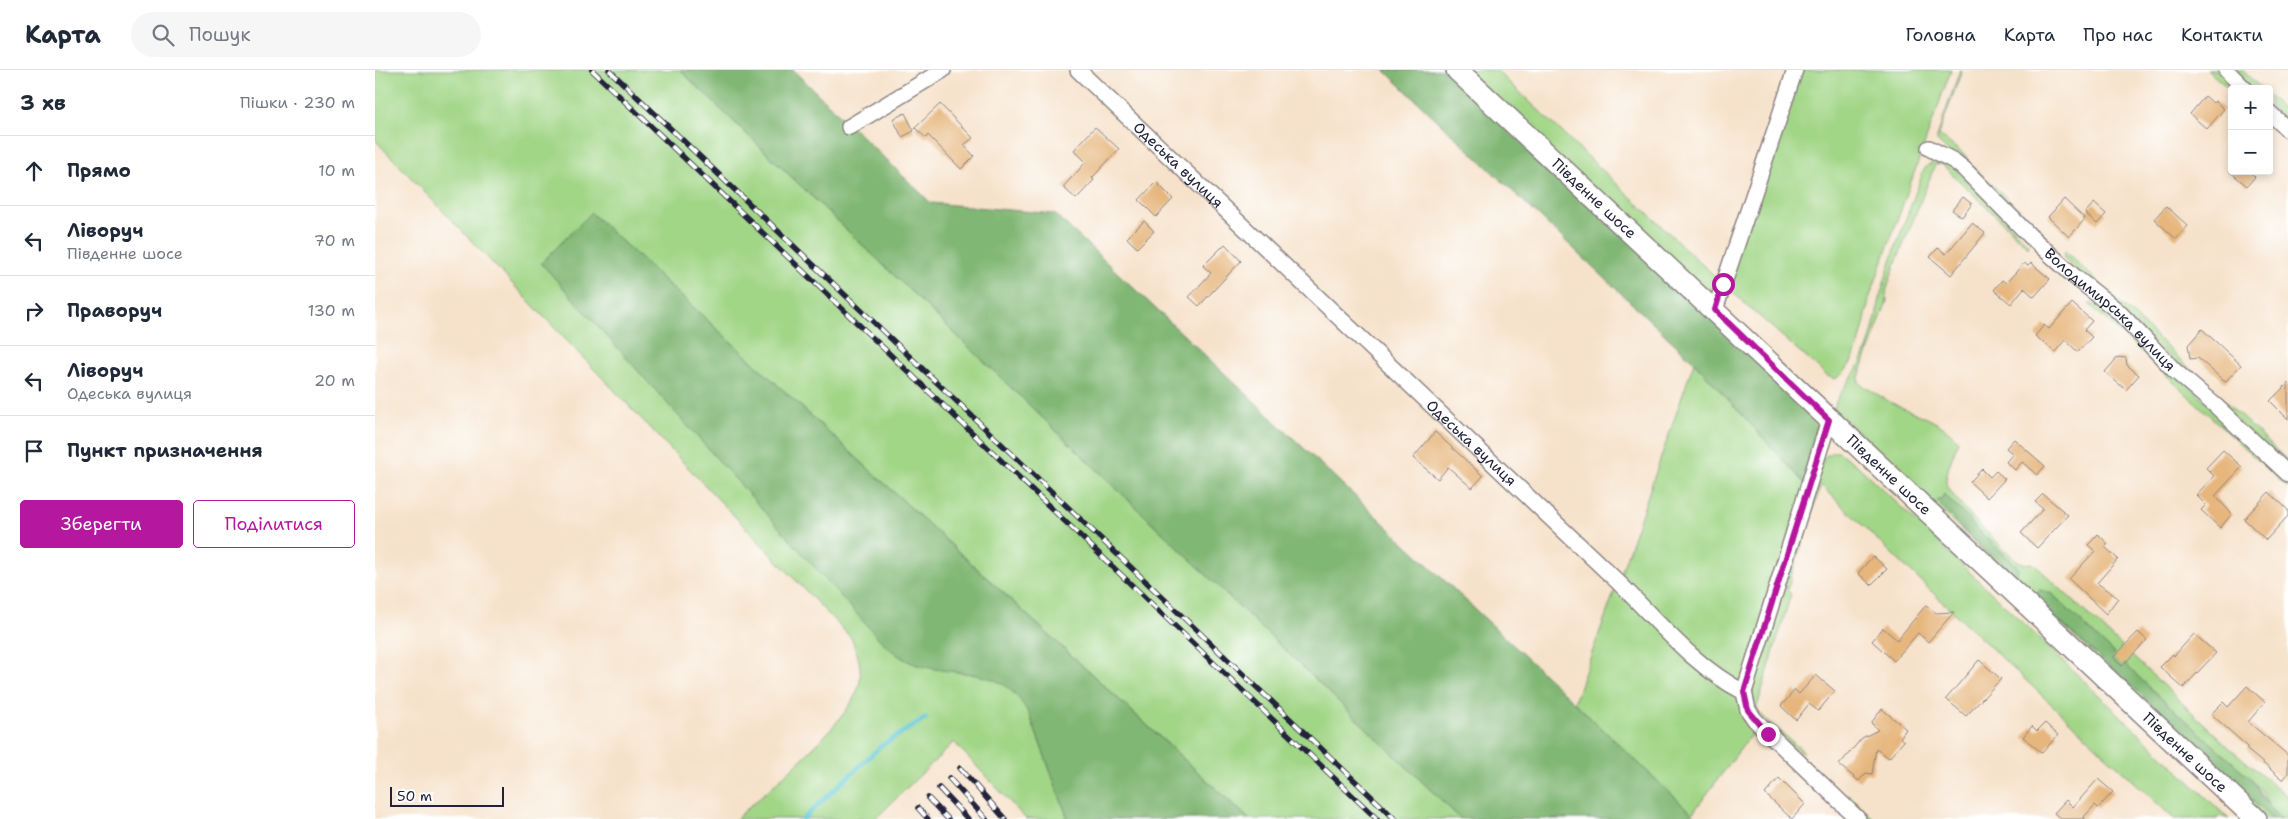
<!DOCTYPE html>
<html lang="uk">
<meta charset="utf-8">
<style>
:root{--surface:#fff;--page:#f6f6f7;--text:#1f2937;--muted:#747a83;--line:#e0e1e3;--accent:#b5179e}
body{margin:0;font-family:"Shantell Sans",sans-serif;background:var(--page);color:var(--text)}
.controls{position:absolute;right:15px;top:15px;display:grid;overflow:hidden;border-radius:5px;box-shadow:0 2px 8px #0003}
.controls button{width:45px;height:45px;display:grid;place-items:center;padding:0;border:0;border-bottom:1px solid var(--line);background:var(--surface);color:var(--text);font:25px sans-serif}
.scale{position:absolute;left:15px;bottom:12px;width:114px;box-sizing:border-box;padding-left:5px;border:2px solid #22223b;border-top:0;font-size:14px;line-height:18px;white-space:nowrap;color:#22223b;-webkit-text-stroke:4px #fff;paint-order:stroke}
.stop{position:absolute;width:15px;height:15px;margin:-11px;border:4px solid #b5179e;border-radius:50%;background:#fff}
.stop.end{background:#b5179e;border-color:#fff;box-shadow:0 1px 5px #0008}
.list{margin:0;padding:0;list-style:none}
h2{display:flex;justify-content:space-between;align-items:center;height:65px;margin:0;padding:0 20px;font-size:21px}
h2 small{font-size:16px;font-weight:400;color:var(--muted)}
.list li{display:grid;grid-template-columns:32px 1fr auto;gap:15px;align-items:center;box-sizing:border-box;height:70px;padding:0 20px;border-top:1px solid var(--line)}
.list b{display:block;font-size:19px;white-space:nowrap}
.list p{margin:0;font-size:16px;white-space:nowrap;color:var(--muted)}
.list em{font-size:16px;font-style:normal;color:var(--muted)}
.actions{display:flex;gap:10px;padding:15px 20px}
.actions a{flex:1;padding:11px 0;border:1px solid var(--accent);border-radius:5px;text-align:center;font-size:18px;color:var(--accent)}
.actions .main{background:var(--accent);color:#fff}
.icon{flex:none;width:28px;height:28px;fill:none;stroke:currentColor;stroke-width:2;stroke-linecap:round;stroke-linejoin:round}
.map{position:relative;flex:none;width:1913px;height:749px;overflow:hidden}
header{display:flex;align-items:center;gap:30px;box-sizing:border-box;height:70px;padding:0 25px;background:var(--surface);border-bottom:1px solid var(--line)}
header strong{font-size:24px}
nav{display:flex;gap:28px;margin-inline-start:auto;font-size:18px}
.search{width:350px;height:45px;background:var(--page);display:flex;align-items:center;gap:12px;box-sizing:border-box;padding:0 18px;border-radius:28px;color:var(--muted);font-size:19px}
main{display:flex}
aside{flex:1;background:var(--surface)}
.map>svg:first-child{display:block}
</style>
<header>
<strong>Карта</strong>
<div class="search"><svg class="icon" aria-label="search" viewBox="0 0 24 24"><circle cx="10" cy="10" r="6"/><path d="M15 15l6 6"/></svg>Пошук</div>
<nav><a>Головна</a><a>Карта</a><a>Про нас</a><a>Контакти</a></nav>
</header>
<main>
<aside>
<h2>3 хв<small>Пішки · 230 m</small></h2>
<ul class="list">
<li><svg class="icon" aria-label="ahead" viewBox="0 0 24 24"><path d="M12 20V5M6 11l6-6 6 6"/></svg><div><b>Прямо</b></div><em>10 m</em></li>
<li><svg class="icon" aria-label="left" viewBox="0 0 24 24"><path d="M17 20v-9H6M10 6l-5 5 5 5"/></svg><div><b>Ліворуч</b><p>Південне шосе</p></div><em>70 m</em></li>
<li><svg class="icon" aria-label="right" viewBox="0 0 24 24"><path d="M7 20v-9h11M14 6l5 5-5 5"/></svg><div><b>Праворуч</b></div><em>130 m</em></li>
<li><svg class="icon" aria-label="left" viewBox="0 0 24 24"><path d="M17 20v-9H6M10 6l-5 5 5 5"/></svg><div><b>Ліворуч</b><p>Одеська вулиця</p></div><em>20 m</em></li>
<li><svg class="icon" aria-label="arrive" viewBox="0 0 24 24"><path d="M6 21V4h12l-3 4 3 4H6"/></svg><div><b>Пункт призначення</b></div></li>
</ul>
<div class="actions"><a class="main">Зберегти</a><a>Поділитися</a></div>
</aside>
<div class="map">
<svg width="1913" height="749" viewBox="0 0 1913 749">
<rect width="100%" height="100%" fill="#fff"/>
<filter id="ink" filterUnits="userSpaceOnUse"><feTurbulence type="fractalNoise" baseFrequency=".02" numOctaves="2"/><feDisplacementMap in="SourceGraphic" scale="10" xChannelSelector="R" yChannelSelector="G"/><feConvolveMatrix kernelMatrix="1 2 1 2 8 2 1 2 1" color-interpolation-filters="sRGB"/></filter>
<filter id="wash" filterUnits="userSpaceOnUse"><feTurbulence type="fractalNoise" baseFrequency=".0096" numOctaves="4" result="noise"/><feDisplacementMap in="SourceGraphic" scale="20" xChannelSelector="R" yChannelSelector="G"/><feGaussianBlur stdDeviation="1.12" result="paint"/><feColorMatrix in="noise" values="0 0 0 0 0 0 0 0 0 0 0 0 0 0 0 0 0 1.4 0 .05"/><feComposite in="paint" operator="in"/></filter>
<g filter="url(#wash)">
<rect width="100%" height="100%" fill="#f6e2ca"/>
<g fill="#a2d687" stroke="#627c61" fill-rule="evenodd">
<path d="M0,0H305L1086,749H874L216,143L167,193L542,595L619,608L635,618L648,633L655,646L693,749H651L579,672L500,749H361C391,721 475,652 484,616C488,600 483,582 476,568L0,70Z"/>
<path d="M1082,0H1121L1347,213L1420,0H1576L1494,229C1490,251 1483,298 1460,309L1452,306L1348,214L1340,240Z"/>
<path d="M1585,0H1587L1564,63L1565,66L1591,86L1592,91L1667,161L1661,162L1650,154L1562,71V67Z"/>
<path d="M1832,0H1845L1866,19H1857V21Z"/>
<path d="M1857,0H1867L1887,19H1877Z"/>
<path d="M1894,26L1913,43V52L1894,36Z"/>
<path d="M1562,90L1575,93L1653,174V177L1570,97L1567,94L1560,95L1517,203L1511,222L1512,231L1484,307V313C1496,320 1507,328 1519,334C1542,345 1566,350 1583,371C1580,381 1570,403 1571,412C1573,426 1630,482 1643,491C1649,494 1652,494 1658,493L1856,679L1911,725L1913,727V749C1895,749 1894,731 1885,719C1882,715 1877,711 1874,707L1776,619L1677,524L1665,520L1661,523L1668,537L1766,624L1897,749H1891L1459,339C1460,326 1482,302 1489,287C1499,263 1502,238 1509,213C1520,176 1535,139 1548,102L1551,97ZM1569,424L1611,468L1641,495L1626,496L1571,442L1563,431L1566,430Z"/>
<path d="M1690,181L1913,391V399L1688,187Z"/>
<path d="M1714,234L1724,235L1736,241L1913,409V418Z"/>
<path d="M1319,292L1433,417L1373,606L1380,650L1378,662L1317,744L1199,632L1243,512Z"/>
<path d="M1458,382H1464L1484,397L1854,749L1844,746L1842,749H1799C1681,638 1561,528 1446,415L1412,520L1416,524L1382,637L1384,643L1429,682L1423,681L1380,641L1377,625L1384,592L1449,387Z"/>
</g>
<g fill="#81b774" stroke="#526c58">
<path d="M305,0H418L556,133L680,144L1323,749H1086Z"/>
<path d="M1009,0H1082L1454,350L1433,417L1319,292Z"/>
<path d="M216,143L791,673L874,749H693L655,646C627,593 592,609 543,595C528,591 516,580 505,570L166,193Z"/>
<path d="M1569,424L1611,468L1641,495L1643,500L1642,505C1627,503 1573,445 1562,430H1566Z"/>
<path d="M1665,520L1677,524L1776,619L1874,707C1886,721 1892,738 1906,749H1897L1766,624L1668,537L1661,524Z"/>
<path d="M1473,724L1499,749H1491L1475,732Z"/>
</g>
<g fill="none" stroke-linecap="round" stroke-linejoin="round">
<path stroke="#59c5d1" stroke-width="4.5" d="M428,749L506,676L551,648"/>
</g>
<g id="blocks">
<g fill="#e6b67d">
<path d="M1830,26L1838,33L1840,31L1849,39L1832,59L1815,44Z"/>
<path d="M565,34L598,68L589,75L599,86L586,99L553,65L551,68L540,58Z"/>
<path d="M530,43L539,61L527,67L518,49Z"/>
<path d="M720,57L744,79L717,108L719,110L701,129L688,117L711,92L699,80Z"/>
<path d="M1854,101H1874L1880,107L1872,116Z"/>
<path d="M781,112L798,129L781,147L764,130Z"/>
<path d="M1588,127L1597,134L1587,147L1577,140Z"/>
<path d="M1689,129L1710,149L1694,167L1673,147Z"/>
<path d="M1719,133L1731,144L1722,154L1710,143Z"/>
<path d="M1791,136L1813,156L1801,169L1779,149Z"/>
<path d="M769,151L779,161L762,178L752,168Z"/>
<path d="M1597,153L1610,163L1576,205L1555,187L1563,178L1571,184Z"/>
<path d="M850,174L866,191L824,236L814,227L836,203L828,196Z"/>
<path d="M1649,193L1653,196L1656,193L1675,209L1659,227L1649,218L1636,234L1619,220L1627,210L1631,213Z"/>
<path d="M1697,233L1717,251L1709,260L1717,267L1703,282L1690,270L1680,282L1660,266L1669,255L1674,259Z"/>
<path d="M1827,259L1866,295L1850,312L1823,288L1815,289L1813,275Z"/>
<path d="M1743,287L1751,288L1752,295L1764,305L1751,320L1730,302Z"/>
<path d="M1913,313V349L1895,331Z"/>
<path d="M1060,362L1108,406L1097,418L1073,397L1063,409L1038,388Z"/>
<path d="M1639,369L1670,396L1662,405L1647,392L1640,400L1631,392L1638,384L1631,378Z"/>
<path d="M1848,380L1867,397L1840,426L1857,444L1845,458L1826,440L1831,435L1821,425L1839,406L1831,398Z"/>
<path d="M1607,399L1615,407L1621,401L1630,409L1612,428L1595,412Z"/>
<path d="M1894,422L1913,440V446L1891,470L1869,449Z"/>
<path d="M1668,424L1693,445L1662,478L1646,463L1668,439L1660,432Z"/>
<path d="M1723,464L1733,474L1730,477L1743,489L1722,513L1743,528L1731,544L1694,509L1720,481L1713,475Z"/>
<path d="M1498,486L1512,499L1496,515L1483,503Z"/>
<path d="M1551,535L1561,543L1579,542L1553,572L1543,563L1519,591L1497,571L1508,558L1522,570Z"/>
<path d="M1763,562L1772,570L1747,596L1738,588Z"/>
<path d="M1819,564L1841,583L1808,618L1785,597L1798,584L1799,586Z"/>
<path d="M1604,590L1626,609L1591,646L1571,629Z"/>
<path d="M1441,605L1460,621L1443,641L1434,634L1421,650L1406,636L1420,620L1424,624Z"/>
<path d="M1872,616L1890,632L1873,652L1913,685V703L1908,710L1871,679L1873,677L1836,644L1848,632L1853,637Z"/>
<path d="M1507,639L1531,659L1525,668L1529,671L1514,688L1501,679L1497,704L1491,703L1484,711L1464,695L1487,668L1503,660L1496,653Z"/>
<path d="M1670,653L1683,665L1667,683L1648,667L1657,656L1662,661Z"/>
<path d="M1404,708L1430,734L1417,749L1390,724Z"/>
<path d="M1723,709L1738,722L1723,738L1720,735L1709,747L1710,749H1686L1679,743L1691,730L1698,737Z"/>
</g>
</g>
</g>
<g filter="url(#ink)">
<use href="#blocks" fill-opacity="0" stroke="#8c8282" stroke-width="1"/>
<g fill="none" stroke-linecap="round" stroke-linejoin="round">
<defs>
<g id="street">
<path id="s1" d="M703,0L1243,512C1283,551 1319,597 1369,622L1373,640L1380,650L1483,749"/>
<path d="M1851,0L1870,19"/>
<path d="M1894,42L1913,60"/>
<path d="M474,57L568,0"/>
<path id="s2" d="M1554,78L1579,91L1589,99L1655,166L1700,207L1743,241L1800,301L1842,337L1913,404"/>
<path d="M1340,240L1420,0"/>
<path d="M1369,622L1454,350"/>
</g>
<g id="secondary">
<path id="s3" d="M1082,0L1881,749"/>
</g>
</defs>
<use href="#street" stroke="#8c8282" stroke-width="18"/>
<use href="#secondary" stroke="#8c8282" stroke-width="24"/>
<use href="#street" stroke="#fff" stroke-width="15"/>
<use href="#secondary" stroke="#fff" stroke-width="21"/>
<defs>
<g id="rail">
<path d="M217,0L1002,749"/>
<path d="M234,0L1020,749"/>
<path d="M585,698L630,749"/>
<path d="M574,708L611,749"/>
<path d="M564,718L593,749"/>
<path d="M553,728L573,749"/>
<path d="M543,738L553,749"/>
</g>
</defs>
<use href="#rail" stroke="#22223b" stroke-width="5.5"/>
<use href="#rail" stroke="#fff" stroke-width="4" stroke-dasharray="11" stroke-linecap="butt"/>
</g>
</g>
<g fill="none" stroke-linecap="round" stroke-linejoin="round" filter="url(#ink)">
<path stroke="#b5179e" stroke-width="6" d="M1348,214L1340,240L1454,350L1369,622L1373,640L1393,664"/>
</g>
<g text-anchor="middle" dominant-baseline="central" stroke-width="4.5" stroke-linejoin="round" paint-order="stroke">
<g font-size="15" fill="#22223b" stroke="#fff">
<text stroke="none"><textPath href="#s1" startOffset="138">Одеська вулиця</textPath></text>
<text stroke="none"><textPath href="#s3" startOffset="188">Південне шосе</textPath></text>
<text stroke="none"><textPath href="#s2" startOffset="244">Володимирська вулиця</textPath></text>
<text stroke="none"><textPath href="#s1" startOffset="542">Одеська вулиця</textPath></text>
<text stroke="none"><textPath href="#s3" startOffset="592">Південне шосе</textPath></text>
<text stroke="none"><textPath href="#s3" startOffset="998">Південне шосе</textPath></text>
</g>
</g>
</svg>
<div class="controls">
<button>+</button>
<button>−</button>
</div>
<div class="scale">50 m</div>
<div class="stop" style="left:1348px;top:214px"></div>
<div class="stop end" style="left:1393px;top:664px"></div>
</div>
</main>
